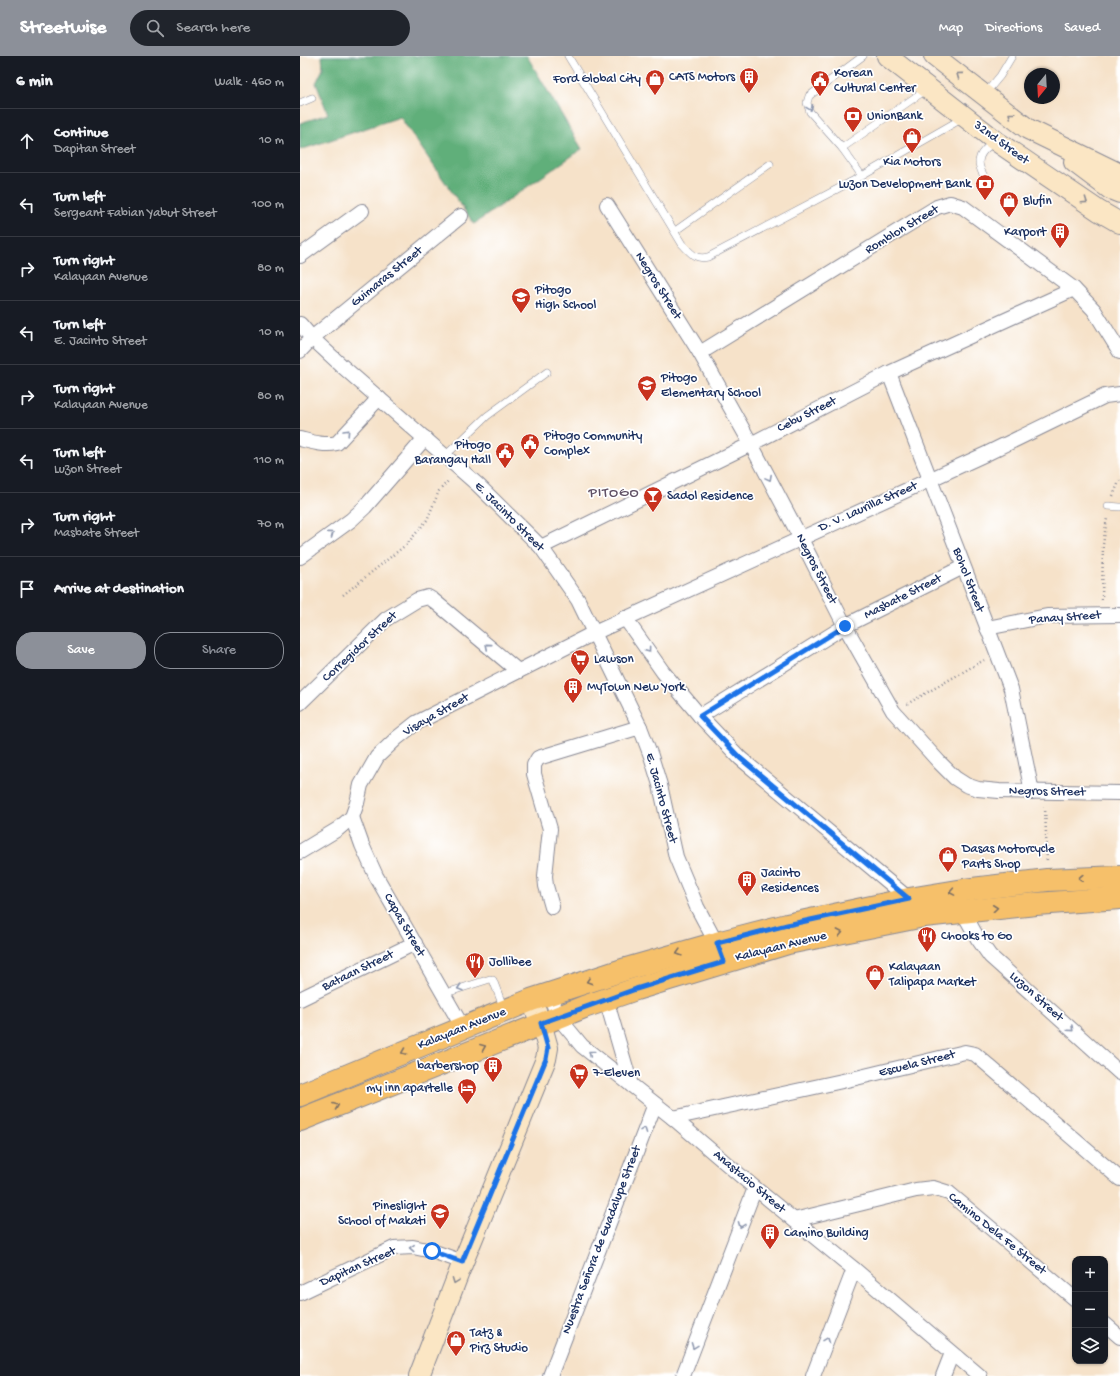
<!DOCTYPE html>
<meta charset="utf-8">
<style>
:root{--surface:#171b24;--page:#20242c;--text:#f1f3f6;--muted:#9ea1a6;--line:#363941;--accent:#8c9099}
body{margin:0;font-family:"Gochi Hand",sans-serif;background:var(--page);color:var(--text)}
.controls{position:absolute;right:12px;bottom:12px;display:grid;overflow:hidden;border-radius:8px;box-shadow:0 1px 3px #0004}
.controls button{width:36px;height:36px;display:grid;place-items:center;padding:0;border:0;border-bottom:1px solid var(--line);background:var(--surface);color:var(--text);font:20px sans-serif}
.compass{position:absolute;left:724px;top:12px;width:36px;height:36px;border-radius:50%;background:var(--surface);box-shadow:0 1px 3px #0004;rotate:198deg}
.stop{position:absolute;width:12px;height:12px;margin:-9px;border:3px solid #1a73e8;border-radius:50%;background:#fff}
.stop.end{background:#1a73e8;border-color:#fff;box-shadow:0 1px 4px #0008}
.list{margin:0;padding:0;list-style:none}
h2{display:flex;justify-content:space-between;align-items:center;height:52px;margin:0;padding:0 16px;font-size:17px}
h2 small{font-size:13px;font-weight:400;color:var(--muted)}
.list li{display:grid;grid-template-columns:26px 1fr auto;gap:12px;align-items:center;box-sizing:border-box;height:64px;padding:0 16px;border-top:1px solid var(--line)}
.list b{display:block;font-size:15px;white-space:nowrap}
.list p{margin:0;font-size:13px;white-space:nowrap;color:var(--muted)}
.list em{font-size:13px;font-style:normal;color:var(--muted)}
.actions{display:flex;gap:8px;padding:12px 16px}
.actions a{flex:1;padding:9px 0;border:1px solid var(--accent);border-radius:16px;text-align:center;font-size:14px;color:var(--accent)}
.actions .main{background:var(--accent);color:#fff}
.icon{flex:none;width:22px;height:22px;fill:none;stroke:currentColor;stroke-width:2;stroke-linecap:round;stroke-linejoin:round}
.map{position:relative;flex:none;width:820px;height:1320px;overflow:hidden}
header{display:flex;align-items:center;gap:24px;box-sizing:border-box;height:56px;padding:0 20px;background:var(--accent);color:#fff}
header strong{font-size:19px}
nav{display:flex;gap:22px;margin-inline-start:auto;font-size:14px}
.search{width:280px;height:36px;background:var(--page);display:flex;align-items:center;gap:10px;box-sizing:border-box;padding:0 14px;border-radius:22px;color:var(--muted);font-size:15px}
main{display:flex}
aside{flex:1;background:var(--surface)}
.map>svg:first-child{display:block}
</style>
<header>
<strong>Streetwise</strong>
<div class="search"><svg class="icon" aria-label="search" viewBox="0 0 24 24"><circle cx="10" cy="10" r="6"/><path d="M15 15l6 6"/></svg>Search here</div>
<nav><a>Map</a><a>Directions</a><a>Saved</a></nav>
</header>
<main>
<aside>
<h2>6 min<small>Walk · 460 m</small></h2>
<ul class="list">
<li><svg class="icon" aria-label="ahead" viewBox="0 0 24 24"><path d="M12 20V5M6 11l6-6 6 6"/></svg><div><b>Continue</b><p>Dapitan Street</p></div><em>10 m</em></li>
<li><svg class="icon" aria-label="left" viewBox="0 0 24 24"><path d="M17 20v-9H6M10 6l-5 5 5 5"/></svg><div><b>Turn left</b><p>Sergeant Fabian Yabut Street</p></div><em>100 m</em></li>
<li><svg class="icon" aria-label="right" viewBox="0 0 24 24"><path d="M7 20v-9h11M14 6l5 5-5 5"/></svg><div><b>Turn right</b><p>Kalayaan Avenue</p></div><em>80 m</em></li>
<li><svg class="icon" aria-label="left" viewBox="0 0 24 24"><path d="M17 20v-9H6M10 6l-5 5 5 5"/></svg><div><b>Turn left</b><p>E. Jacinto Street</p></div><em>10 m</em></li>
<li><svg class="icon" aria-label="right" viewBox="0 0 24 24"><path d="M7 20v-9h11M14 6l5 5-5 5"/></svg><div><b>Turn right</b><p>Kalayaan Avenue</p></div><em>80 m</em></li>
<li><svg class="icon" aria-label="left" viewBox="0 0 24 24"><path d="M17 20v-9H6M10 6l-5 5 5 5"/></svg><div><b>Turn left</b><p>Luzon Street</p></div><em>110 m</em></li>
<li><svg class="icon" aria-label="right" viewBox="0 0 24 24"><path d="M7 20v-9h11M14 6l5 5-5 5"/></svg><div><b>Turn right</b><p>Masbate Street</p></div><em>70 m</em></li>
<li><svg class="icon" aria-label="arrive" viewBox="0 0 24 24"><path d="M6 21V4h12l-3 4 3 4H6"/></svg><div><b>Arrive at destination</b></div></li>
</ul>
<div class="actions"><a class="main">Save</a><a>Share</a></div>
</aside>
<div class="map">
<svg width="820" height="1320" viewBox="0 0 820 1320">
<rect width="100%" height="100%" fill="#fff"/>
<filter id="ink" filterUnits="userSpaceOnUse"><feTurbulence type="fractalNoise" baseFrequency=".025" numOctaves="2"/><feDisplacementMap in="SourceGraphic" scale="8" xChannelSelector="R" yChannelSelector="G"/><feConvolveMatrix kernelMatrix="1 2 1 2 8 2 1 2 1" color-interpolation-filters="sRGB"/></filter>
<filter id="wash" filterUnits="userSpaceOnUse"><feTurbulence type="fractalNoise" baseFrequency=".012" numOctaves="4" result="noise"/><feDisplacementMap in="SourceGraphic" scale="16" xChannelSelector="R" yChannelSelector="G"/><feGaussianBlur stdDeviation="0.9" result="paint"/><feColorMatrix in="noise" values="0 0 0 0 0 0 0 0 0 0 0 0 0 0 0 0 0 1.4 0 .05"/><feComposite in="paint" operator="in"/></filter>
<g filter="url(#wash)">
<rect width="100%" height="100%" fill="#f6e2c9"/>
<path fill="#60af7a" stroke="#3e6f6c" d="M22,0H227L282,93L174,168L100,61L0,94V67L28,58L16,27L23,13Z"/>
</g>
<g filter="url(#ink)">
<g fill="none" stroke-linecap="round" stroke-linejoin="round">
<defs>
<g id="lane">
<path d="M268,0L382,188C391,197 395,204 408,201L562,120L663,62"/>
<path d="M563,0L509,40L507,47L510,56L542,92L627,33"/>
<path d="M685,38L700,20L712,0"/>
<path d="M0,47L12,42"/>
<path d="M542,92L562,120"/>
<path d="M684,120C674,104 680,96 694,86"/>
<path d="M375,175L470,108"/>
<path d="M145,400L187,360L247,316"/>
<path d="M808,450L820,451"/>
<path d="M143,938L190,923L193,924L204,953"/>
</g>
<g id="street">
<path d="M307,149L400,297L451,388L500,481L545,570L593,655L639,706L655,722L666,729L678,733L699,735L820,737"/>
<path d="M0,200L62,155"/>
<path d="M0,268L12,282L42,310L178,429L241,491L278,544L340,671L351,700L360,729L376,801L397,851L420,894"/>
<path d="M0,295L12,282L161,160"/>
<path d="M400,297L637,151L650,147L663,151L774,233L794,254L820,296"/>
<path d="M589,317L711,633L732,736"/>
<path d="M0,383C12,386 24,390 37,387L79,342"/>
<path d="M241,491L451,388L589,317L774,233"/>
<path d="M0,501L51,464L65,451L125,382"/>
<path d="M325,562L363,616L400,660L440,702L609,843"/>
<path d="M687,572L747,560L820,559"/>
<path d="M0,647L86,563L117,544L128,541L133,544L218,615"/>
<path d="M400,660L545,570L663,511"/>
<path d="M52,761L62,789L76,820L163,972"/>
<path d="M0,796L38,773L52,761L57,747L61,729L77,701L97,682L116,667L294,577L688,397L805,340L820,338"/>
<path d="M252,851L246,830L245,820L250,773L234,718V709L238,702L340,671"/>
<path d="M663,856L678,883L690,900L820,1017"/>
<path d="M250,938L258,961L282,990L373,1062L455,1132L554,1213L680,1320"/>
<path d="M0,943L115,887"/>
<path d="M306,943L331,1029"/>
<path d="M373,1062L556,1022L665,996L675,998L820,1123"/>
<path d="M494,1164L616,1134L633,1132L649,1137L775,1243"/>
<path d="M0,1237L94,1192L113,1191L132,1195L163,1206"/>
<path d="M805,1268L820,1281"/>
<path d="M250,1320L355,1048"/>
<path d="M383,1320L455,1132"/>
<path d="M513,1320L554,1213"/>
<path d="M643,1320L652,1297"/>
</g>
<g id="secondary">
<path d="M587,0L696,85L799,155L820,167"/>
<path d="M634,0L728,73L820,118"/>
<path d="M774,106L810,133L820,137"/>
<path d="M119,1320L163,1206L246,1003L248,992L241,967L231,944"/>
</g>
<g id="primary">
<path d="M0,1039L231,944L326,913L417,887L487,869L609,843L664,834L747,824L820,821"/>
<path d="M0,1064L284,951L336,933L488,887L624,860L736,848L820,842"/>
</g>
</defs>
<use href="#lane" stroke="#888894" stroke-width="8"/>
<use href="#street" stroke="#888894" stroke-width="16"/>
<use href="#secondary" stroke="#888894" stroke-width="22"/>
<use href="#primary" stroke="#888894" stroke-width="24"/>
<g stroke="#888894" stroke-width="2.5" stroke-dasharray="1 3" stroke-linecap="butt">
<path d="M813,440L820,423"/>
<path d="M43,539L107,488L127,464L139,435L149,424"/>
<path d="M802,544L803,489L807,462"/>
<path d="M607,648L684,604"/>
<path d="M745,751L747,806"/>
</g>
<use href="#lane" stroke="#fff" stroke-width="7"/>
<use href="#street" stroke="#fff" stroke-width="14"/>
<use href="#secondary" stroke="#fbe6c4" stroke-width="20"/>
<use href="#primary" stroke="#f6c06b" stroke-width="22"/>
</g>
<defs><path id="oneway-chevron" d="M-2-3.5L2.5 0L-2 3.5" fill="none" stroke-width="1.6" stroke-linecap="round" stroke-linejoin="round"/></defs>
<g stroke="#8b8a91">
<use href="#oneway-chevron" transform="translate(659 19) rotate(-143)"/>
<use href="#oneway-chevron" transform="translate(711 59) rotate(-141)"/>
<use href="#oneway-chevron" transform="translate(785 145) rotate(34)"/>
<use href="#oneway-chevron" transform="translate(155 1225) rotate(111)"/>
</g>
<g stroke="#8d97ae">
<use href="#oneway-chevron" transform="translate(510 52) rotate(69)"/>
<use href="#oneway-chevron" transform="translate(47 376) rotate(-47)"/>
<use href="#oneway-chevron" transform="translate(469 422) rotate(62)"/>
<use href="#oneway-chevron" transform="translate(31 478) rotate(-36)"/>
<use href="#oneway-chevron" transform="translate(188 590) rotate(-140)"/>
<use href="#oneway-chevron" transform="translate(348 594) rotate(54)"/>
<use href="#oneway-chevron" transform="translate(160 932) rotate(162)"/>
<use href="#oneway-chevron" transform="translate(771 973) rotate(42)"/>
<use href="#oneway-chevron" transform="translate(291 997) rotate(-141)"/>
<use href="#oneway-chevron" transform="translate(344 1074) rotate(-69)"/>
<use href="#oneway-chevron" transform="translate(441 1169) rotate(111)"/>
<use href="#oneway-chevron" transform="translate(112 1192) rotate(-177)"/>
<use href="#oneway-chevron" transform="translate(527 1284) rotate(-69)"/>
<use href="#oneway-chevron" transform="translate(394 1290) rotate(111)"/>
</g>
<g stroke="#7e7064">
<use href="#oneway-chevron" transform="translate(781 822) rotate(178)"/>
<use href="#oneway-chevron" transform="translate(652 836) rotate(170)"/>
<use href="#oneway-chevron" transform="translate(695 852) rotate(-6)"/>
<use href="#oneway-chevron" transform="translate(540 877) rotate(-11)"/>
<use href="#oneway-chevron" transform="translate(379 897) rotate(164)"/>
<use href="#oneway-chevron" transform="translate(289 925) rotate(162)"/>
<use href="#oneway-chevron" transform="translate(183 991) rotate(-22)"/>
<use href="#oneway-chevron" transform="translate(104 996) rotate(158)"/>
<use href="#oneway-chevron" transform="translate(36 1050) rotate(-22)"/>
</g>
</g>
<g fill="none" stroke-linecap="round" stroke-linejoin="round" filter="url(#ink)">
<path stroke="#1a73e8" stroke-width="5" d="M132,1195L162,1206L246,1003L248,992L241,967L336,933L424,906L417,887L487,869L609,843L440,702L400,660L545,570"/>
</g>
<defs>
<symbol id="building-pin" viewBox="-11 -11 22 30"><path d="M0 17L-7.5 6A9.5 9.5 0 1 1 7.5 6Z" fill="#c8321e" stroke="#fff"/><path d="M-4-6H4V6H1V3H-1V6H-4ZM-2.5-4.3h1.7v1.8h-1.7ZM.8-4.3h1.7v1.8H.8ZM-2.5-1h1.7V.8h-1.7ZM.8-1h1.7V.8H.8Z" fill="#fff"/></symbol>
<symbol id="shop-pin" viewBox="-11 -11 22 30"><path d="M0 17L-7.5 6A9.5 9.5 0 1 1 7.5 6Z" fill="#c8321e" stroke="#fff"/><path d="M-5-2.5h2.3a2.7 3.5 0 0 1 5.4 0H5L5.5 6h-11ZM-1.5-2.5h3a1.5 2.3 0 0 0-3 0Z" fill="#fff"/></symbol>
<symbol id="civic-pin" viewBox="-11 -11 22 30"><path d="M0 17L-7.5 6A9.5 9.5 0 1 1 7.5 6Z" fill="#c8321e" stroke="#fff"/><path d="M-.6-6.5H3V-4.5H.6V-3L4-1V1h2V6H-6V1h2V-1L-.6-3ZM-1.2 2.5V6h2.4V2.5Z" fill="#fff"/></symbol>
<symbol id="bank-pin" viewBox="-11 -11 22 30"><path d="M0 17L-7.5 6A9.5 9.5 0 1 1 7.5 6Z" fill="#c8321e" stroke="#fff"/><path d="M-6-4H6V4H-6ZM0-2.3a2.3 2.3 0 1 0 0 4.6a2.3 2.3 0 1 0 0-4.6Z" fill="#fff"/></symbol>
<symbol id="school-pin" viewBox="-11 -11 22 30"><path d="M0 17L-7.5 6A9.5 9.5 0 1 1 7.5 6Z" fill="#c8321e" stroke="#fff"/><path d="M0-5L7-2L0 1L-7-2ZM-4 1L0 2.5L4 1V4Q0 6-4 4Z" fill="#fff"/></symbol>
<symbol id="bar-pin" viewBox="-11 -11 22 30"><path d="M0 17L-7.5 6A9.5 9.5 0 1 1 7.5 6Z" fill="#c8321e" stroke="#fff"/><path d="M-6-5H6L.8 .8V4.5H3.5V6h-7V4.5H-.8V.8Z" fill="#fff"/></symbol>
<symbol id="supermarket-pin" viewBox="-11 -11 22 30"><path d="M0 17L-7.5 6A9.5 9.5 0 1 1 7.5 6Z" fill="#c8321e" stroke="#fff"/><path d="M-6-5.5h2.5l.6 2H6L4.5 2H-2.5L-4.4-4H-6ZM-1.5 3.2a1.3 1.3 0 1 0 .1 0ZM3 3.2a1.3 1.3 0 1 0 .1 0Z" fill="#fff"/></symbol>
<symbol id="restaurant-pin" viewBox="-11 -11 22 30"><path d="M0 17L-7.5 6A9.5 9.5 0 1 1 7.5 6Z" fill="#c8321e" stroke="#fff"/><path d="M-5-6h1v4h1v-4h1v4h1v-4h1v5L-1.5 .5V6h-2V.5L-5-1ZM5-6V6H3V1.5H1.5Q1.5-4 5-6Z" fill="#fff"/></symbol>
<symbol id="hotel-pin" viewBox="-11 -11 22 30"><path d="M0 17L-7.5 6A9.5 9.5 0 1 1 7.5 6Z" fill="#c8321e" stroke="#fff"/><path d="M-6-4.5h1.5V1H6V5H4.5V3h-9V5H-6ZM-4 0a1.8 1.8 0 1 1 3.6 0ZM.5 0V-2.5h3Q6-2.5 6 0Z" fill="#fff"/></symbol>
</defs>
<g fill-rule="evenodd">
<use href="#building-pin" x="438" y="10" width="22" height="30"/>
<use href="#shop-pin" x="344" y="12" width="22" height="30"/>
<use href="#civic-pin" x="509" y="13" width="22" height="30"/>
<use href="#bank-pin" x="542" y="49" width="22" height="30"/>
<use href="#shop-pin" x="601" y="70" width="22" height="30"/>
<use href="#bank-pin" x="674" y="117" width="22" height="30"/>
<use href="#shop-pin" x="698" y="134" width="22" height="30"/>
<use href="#building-pin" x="749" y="165" width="22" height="30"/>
<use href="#school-pin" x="210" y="230" width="22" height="30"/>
<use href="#school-pin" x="336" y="318" width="22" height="30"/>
<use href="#civic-pin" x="219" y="376" width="22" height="30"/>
<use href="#civic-pin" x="194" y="385" width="22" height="30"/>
<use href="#bar-pin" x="342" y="429" width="22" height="30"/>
<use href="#supermarket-pin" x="269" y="592" width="22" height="30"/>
<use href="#building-pin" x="262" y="620" width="22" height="30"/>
<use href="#shop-pin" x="637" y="789" width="22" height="30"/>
<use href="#building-pin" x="436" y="813" width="22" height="30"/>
<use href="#restaurant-pin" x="616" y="869" width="22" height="30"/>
<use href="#restaurant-pin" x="164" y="895" width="22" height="30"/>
<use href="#shop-pin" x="564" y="907" width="22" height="30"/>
<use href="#building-pin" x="182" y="999" width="22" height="30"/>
<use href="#supermarket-pin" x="268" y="1006" width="22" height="30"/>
<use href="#hotel-pin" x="156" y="1021" width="22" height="30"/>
<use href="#school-pin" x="129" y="1146" width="22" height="30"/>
<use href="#building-pin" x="459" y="1166" width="22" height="30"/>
<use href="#shop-pin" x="145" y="1273" width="22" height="30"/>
</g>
<g text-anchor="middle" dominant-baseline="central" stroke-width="3.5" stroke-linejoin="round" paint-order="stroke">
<g font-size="13" fill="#1b2f5e" stroke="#fff" text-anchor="start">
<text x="534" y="17">Korean<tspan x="534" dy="15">Cultural Center</tspan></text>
<text x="435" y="21" text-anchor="end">CATS Motors</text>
<text x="341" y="23" text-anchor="end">Ford Global City</text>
<text x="567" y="60">UnionBank</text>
<text x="612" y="106" text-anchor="middle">Kia Motors</text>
<text x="671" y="128" text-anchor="end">Luzon Development Bank</text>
<text x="723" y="145">Blufin</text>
<text x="746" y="176" text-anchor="end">Karport</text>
<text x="235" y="234">Pitogo<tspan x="235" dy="15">High School</tspan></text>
<text x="361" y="322">Pitogo<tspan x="361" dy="15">Elementary School</tspan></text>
<text x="244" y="380">Pitogo Community<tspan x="244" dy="15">Complex</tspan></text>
<text x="191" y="389" text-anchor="end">Pitogo<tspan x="191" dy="15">Barangay Hall</tspan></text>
<text x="367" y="440">Sadol Residence</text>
<text x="294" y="603">Lawson</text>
<text x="287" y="631">MyTown New York</text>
<text x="662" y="793">Dasas Motorcycle<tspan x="662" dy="15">Parts Shop</tspan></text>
<text x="461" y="817">Jacinto<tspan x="461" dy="15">Residences</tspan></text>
<text x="641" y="880">Chooks to Go</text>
<text x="189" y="906">Jollibee</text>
<text x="589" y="911">Kalayaan<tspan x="589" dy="15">Talipapa Market</tspan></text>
<text x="179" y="1010" text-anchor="end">barbershop</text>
<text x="293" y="1017">7-Eleven</text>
<text x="153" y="1032" text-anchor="end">my inn apartelle</text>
<text x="126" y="1150" text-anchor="end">Pineslight<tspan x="126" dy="15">School of Makati</tspan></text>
<text x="484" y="1177">Camino Building</text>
<text x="170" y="1277">Tatz &amp;<tspan x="170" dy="15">Pirz Studio</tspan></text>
</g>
<g font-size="13" fill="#1b2f5e" stroke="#fff">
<text transform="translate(701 87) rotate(36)">32nd Street</text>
<text transform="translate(602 174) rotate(-31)">Romblon Street</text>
<text transform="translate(87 221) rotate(-39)">Guimaras Street</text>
<text transform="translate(358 230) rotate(58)">Negros Street</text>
<text transform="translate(507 359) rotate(-27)">Cebu Street</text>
<text transform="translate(568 451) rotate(-24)">D. V. Laurilla Street</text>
<text transform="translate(209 461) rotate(45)">E. Jacinto Street</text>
<text transform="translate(516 513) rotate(63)">Negros Street</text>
<text transform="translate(668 524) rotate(69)">Bohol Street</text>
<text transform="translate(603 541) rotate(-27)">Masbate Street</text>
<text transform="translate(765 562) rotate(-4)">Panay Street</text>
<text transform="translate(60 591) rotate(-43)">Corregidor Street</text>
<text transform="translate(136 659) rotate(-30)">Visaya Street</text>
<text transform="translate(747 736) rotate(1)">Negros Street</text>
<text transform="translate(361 742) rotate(75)">E. Jacinto Street</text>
<text transform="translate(104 869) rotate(60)">Capas Street</text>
<text transform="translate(481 891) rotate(-14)">Kalayaan Avenue</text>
<text transform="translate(58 915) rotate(-26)">Bataan Street</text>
<text transform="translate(736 941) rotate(42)">Luzon Street</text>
<text transform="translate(162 973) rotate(-22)">Kalayaan Avenue</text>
<text transform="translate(617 1008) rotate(-14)">Escuela Street</text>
<text transform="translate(449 1126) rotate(40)">Anastacio Street</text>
<text transform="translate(697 1178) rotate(39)">Camino Dela Fe Street</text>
<text transform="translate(302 1184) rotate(-69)">Nuestra Señora de Guadalupe Street</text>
<text transform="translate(58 1211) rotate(-24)">Dapitan Street</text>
</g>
<g font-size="15" letter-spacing="1" fill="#615266" stroke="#fff">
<text x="314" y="437">PITOGO</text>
</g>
</g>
</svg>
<div class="controls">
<button>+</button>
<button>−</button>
<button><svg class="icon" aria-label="layers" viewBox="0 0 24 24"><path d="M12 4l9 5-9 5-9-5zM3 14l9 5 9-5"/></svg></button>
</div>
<svg class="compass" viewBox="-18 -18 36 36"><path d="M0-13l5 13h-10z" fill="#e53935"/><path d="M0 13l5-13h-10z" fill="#9ea1a6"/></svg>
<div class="stop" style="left:132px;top:1195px"></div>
<div class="stop end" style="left:545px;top:570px"></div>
</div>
</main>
